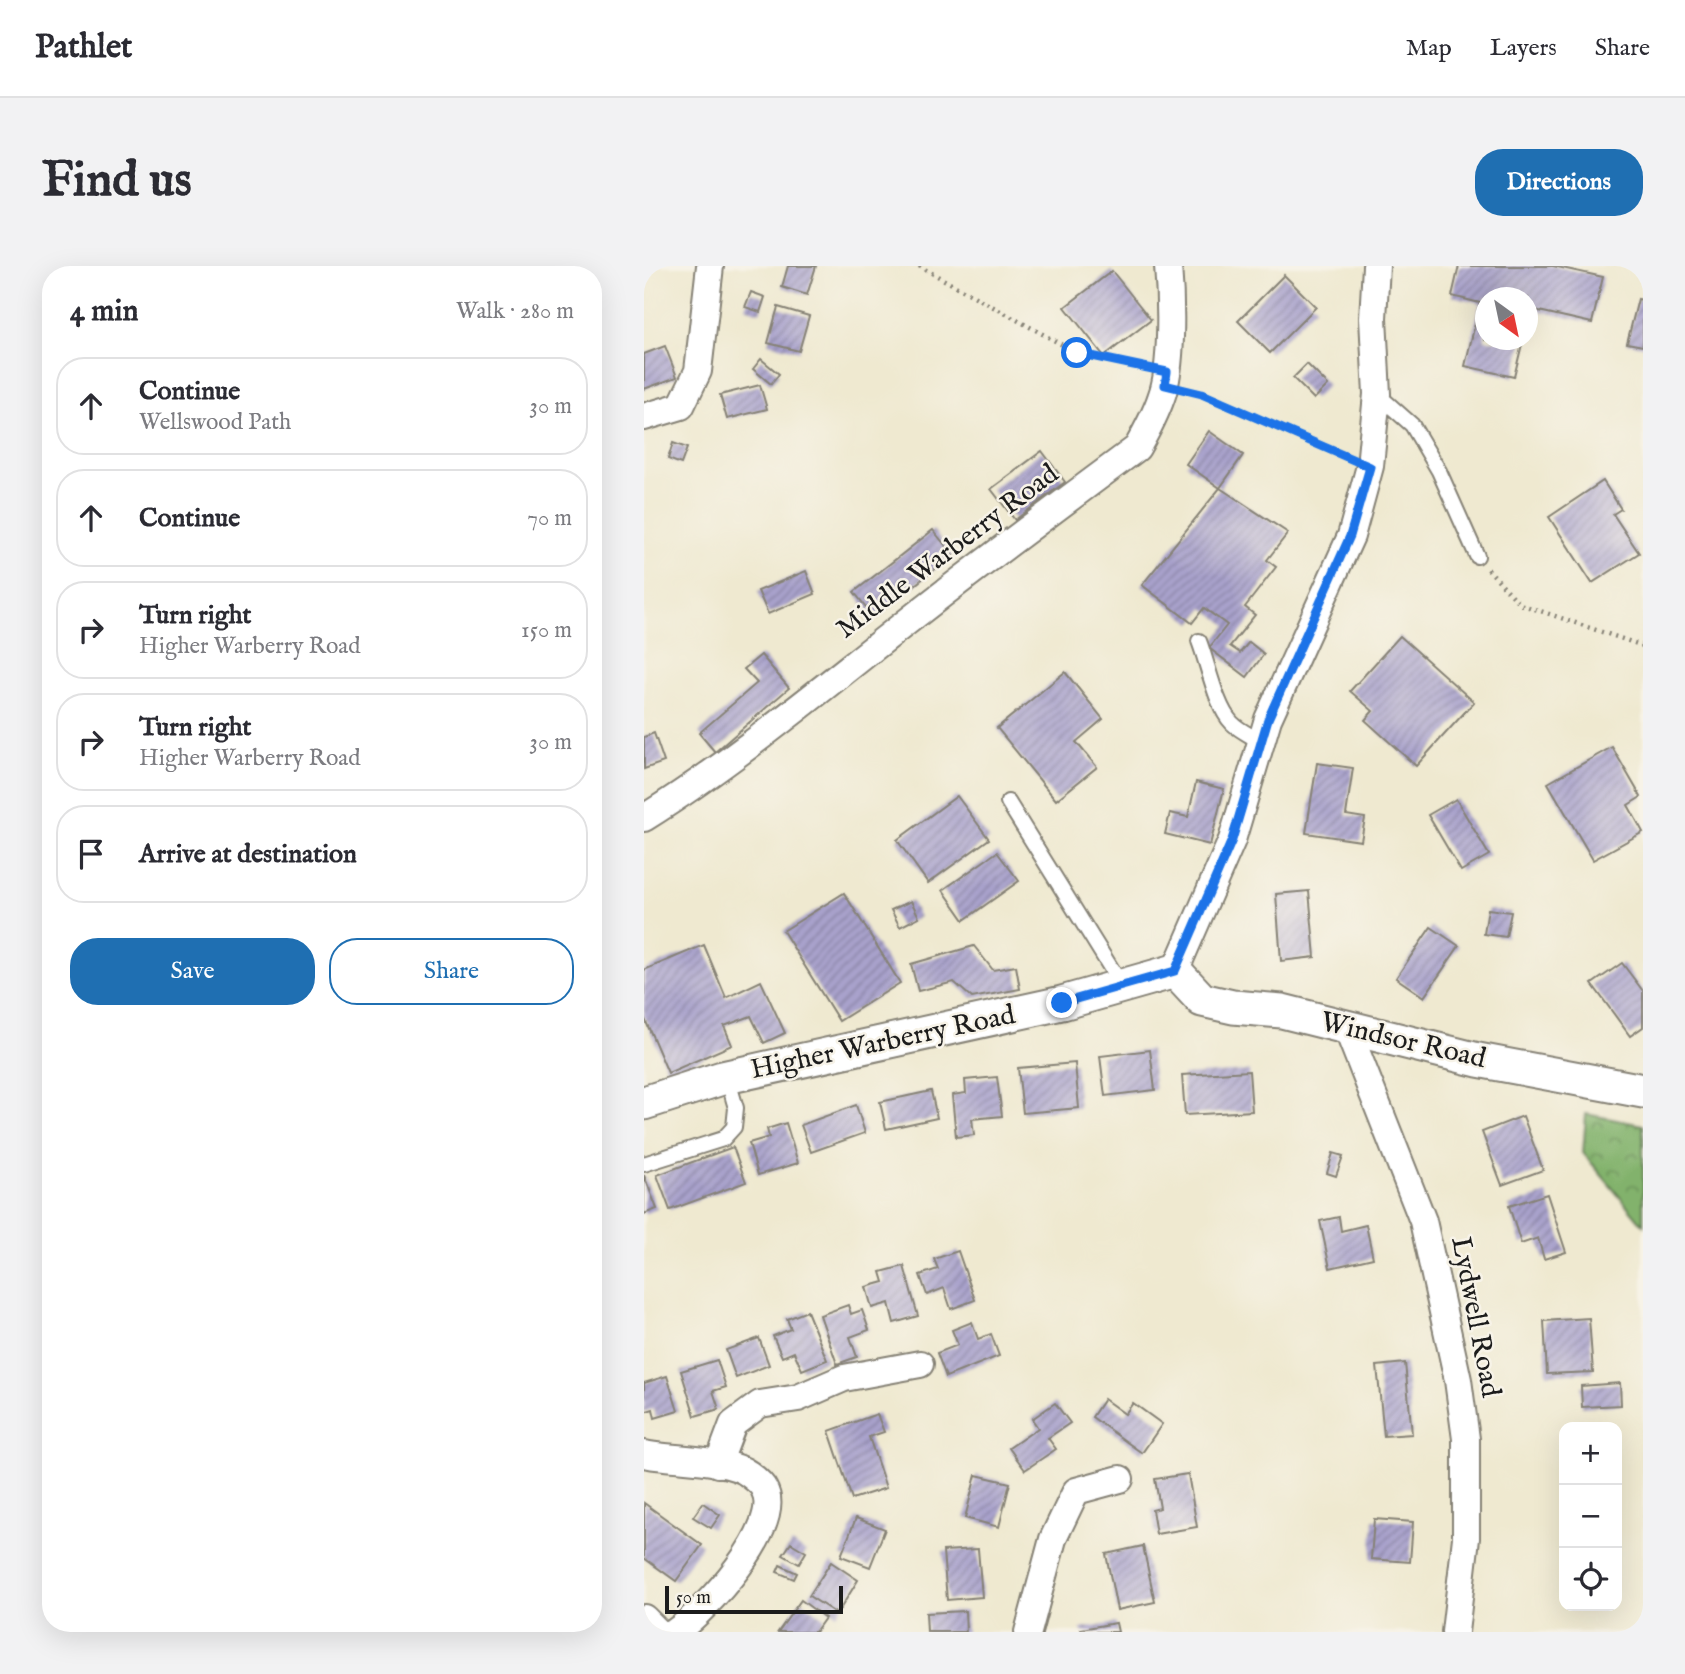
<!DOCTYPE html>
<meta charset="utf-8">
<style>
:root{--surface:#fff;--page:#f2f2f3;--text:#2b2b33;--muted:#7c7c81;--line:#e1e1e2;--accent:#1f6fb2}
body{margin:0;font-family:"IM FELL English",serif;background:var(--page);color:var(--text)}
.controls{position:absolute;right:21px;bottom:21px;display:grid;overflow:hidden;border-radius:14px;box-shadow:0 7px 28px #0002}
.controls button{width:63px;height:63px;display:grid;place-items:center;padding:0;border:0;border-bottom:2px solid var(--line);background:var(--surface);color:var(--text);font:35px sans-serif}
.compass{position:absolute;left:831px;top:21px;width:63px;height:63px;border-radius:50%;background:var(--surface);box-shadow:0 7px 28px #0002;rotate:147deg}
.scale{position:absolute;left:21px;bottom:18px;width:178px;box-sizing:border-box;padding-left:7px;border:4px solid #1c1c1c;border-top:0;font-size:19px;line-height:24px;white-space:nowrap;color:#1c1c1c;-webkit-text-stroke:5px #f7f3e8;paint-order:stroke}
.stop{position:absolute;width:21px;height:21px;margin:-16px;border:5px solid #1a73e8;border-radius:50%;background:#fff}
.stop.end{background:#1a73e8;border-color:#fff;box-shadow:0 2px 7px #0008}
.list{margin:0;padding:0;list-style:none}
h2{display:flex;justify-content:space-between;align-items:center;height:91px;margin:0;padding:0 28px;font-size:30px}
h2 small{font-size:23px;font-weight:400;color:var(--muted)}
.list li{display:grid;grid-template-columns:46px 1fr auto;gap:21px;align-items:center;box-sizing:border-box;height:98px;margin:0 14px 14px;padding:0 14px;border:2px solid var(--line);border-radius:28px}
.list b{display:block;font-size:26px;white-space:nowrap}
.list p{margin:0;font-size:23px;white-space:nowrap;color:var(--muted)}
.list em{font-size:23px;font-style:normal;color:var(--muted)}
.actions{display:flex;gap:14px;padding:21px 28px}
.actions a{flex:1;padding:16px 0;border:2px solid var(--accent);border-radius:28px;text-align:center;font-size:24px;color:var(--accent)}
.actions .main{background:var(--accent);color:#fff}
.icon{flex:none;width:38px;height:38px;fill:none;stroke:currentColor;stroke-width:2;stroke-linecap:round;stroke-linejoin:round}
.map{position:relative;flex:none;width:999px;height:1366px;overflow:hidden;border-radius:28px}
header{display:flex;align-items:center;gap:42px;box-sizing:border-box;height:98px;padding:0 35px;background:var(--surface);border-bottom:2px solid var(--line)}
header strong{font-size:33px}
nav{display:flex;gap:38px;margin-inline-start:auto;font-size:24px}
.intro{display:flex;align-items:center;justify-content:space-between;box-sizing:border-box;height:168px;padding:0 42px}
h1{margin:0;font-size:49px}
.button{padding:18px 32px;border-radius:28px;background:var(--accent);color:#fff;font-size:24px;font-weight:700}
main{display:flex;gap:42px;padding:0 42px}
aside{flex:1;background:var(--surface);border-radius:28px;box-shadow:0 7px 28px #0002}
.map>svg:first-child{display:block}
</style>
<header>
<strong>Pathlet</strong>
<nav><a>Map</a><a>Layers</a><a>Share</a></nav>
</header>
<div class="intro"><h1>Find us</h1><a class="button">Directions</a></div>
<main>
<aside>
<h2>4 min<small>Walk · 280 m</small></h2>
<ul class="list">
<li><svg class="icon" aria-label="ahead" viewBox="0 0 24 24"><path d="M12 20V5M6 11l6-6 6 6"/></svg><div><b>Continue</b><p>Wellswood Path</p></div><em>30 m</em></li>
<li><svg class="icon" aria-label="ahead" viewBox="0 0 24 24"><path d="M12 20V5M6 11l6-6 6 6"/></svg><div><b>Continue</b></div><em>70 m</em></li>
<li><svg class="icon" aria-label="right" viewBox="0 0 24 24"><path d="M7 20v-9h11M14 6l5 5-5 5"/></svg><div><b>Turn right</b><p>Higher Warberry Road</p></div><em>150 m</em></li>
<li><svg class="icon" aria-label="right" viewBox="0 0 24 24"><path d="M7 20v-9h11M14 6l5 5-5 5"/></svg><div><b>Turn right</b><p>Higher Warberry Road</p></div><em>30 m</em></li>
<li><svg class="icon" aria-label="arrive" viewBox="0 0 24 24"><path d="M6 21V4h12l-3 4 3 4H6"/></svg><div><b>Arrive at destination</b></div></li>
</ul>
<div class="actions"><a class="main">Save</a><a>Share</a></div>
</aside>
<div class="map">
<svg width="999" height="1366" viewBox="0 0 999 1366">
<defs>
<pattern id="forest-crowns" width="20" height="18" patternUnits="userSpaceOnUse" patternTransform="scale(1.75)"><rect width="20" height="18" fill="#82b26c"/><path d="M2 6a3 3 0 1 1 6 0M12 15a3 3 0 1 1 6 0" fill="none" stroke="#6a9058"/></pattern>
<pattern id="building-hatch" width="6" height="6" patternUnits="userSpaceOnUse" patternTransform="scale(1.75)"><rect width="6" height="6" fill="#a9a2cc"/><path d="M-1 1l2-2M0 6l6-6M5 7l2-2" fill="none" stroke="#8983a5"/></pattern>
</defs>
<rect width="100%" height="100%" fill="#f7f3e8"/>
<filter id="ink" filterUnits="userSpaceOnUse"><feTurbulence type="fractalNoise" baseFrequency=".0143" numOctaves="2"/><feDisplacementMap in="SourceGraphic" scale="14" xChannelSelector="R" yChannelSelector="G"/><feConvolveMatrix kernelMatrix="1 2 1 2 8 2 1 2 1" color-interpolation-filters="sRGB"/></filter>
<filter id="wash" filterUnits="userSpaceOnUse"><feTurbulence type="fractalNoise" baseFrequency=".00686" numOctaves="4" result="noise"/><feDisplacementMap in="SourceGraphic" scale="28" xChannelSelector="R" yChannelSelector="G"/><feGaussianBlur stdDeviation="1.57" result="paint"/><feColorMatrix in="noise" values="0 0 0 0 0 0 0 0 0 0 0 0 0 0 0 0 0 1.4 0 .05"/><feComposite in="paint" operator="in"/></filter>
<g filter="url(#wash)">
<rect width="100%" height="100%" fill="#efe9d0"/>
<path fill="url(#forest-crowns)" stroke="#4f6744" stroke-width="2" d="M942,848L999,859V959L939,887Z"/>
<g id="blocks">
<g fill="url(#building-hatch)">
<path d="M144,0H172L163,29L138,21Z"/>
<path d="M815,0H909L959,11L948,57L886,43L884,51V32H841V74H879L870,111L821,100L836,37L808,30Z"/>
<path d="M468,5L507,54L460,90L421,41Z"/>
<path d="M640,9L672,41L626,87L594,55Z"/>
<path d="M107,26L121,31L116,46L101,41Z"/>
<path d="M994,33L999,34V80L983,77Z"/>
<path d="M134,41L165,50L155,85L124,77Z"/>
<path d="M21,80L33,111L0,123V88Z"/>
<path d="M117,93L135,108L127,118L109,103Z"/>
<path d="M663,98L684,119L670,133L649,112Z"/>
<path d="M116,119L123,143L83,153L76,129Z"/>
<path d="M565,165L599,189L576,222L644,267L623,294L632,301L601,341L611,349L586,380L596,387L605,376L620,388L603,411L565,382L583,359L560,342L548,357L498,319L576,222L542,198Z"/>
<path d="M29,177L43,182L37,198L24,193Z"/>
<path d="M398,185L421,216L371,254L347,223Z"/>
<path d="M959,215L977,243L969,248L995,287L948,317L905,251Z"/>
<path d="M289,264L309,289L230,351L210,326Z"/>
<path d="M162,305L171,328L124,348L114,325Z"/>
<path d="M756,370L830,436L772,500L721,454L729,445L706,425Z"/>
<path d="M117,389L145,422L71,486L55,467L113,417L100,403Z"/>
<path d="M421,406L459,453L432,476L453,501L412,534L353,462Z"/>
<path d="M10,467L20,496L0,503V471Z"/>
<path d="M968,481L997,531L984,539L999,566L949,594L904,517Z"/>
<path d="M673,497L709,502L702,549L721,552L717,575L662,567Z"/>
<path d="M552,516L580,523L566,579L521,568L526,547L544,551Z"/>
<path d="M313,530L345,573L284,617L253,574Z"/>
<path d="M812,533L845,589L817,605L784,549Z"/>
<path d="M353,586L375,615L320,654L299,624Z"/>
<path d="M665,625L671,691L637,695L632,628Z"/>
<path d="M200,627L256,717L195,755L139,665Z"/>
<path d="M267,635L275,651L256,661L247,644Z"/>
<path d="M844,643L867,646L862,671L840,668Z"/>
<path d="M787,661L815,680L780,731L752,712Z"/>
<path d="M60,679L82,732L117,715L141,767L120,777L107,750L80,760L88,779L24,807L0,751V704Z"/>
<path d="M330,680L349,704L372,700L376,723L328,732L310,716L274,725L267,698Z"/>
<path d="M978,697L999,725V761L986,770L948,718Z"/>
<path d="M506,784L511,824L461,830L456,790Z"/>
<path d="M431,797L435,842L379,847L374,802Z"/>
<path d="M605,805L608,845L541,849L538,809Z"/>
<path d="M353,811L358,850L328,853L330,869L312,871L308,829L322,827L321,814Z"/>
<path d="M287,825L293,852L242,863L236,836Z"/>
<path d="M212,839L221,867L167,886L157,859Z"/>
<path d="M879,850L899,904L858,919L838,866Z"/>
<path d="M142,857L154,897L114,909L105,877L125,871L123,863Z"/>
<path d="M89,881L102,916L26,944L13,909Z"/>
<path d="M689,887L699,890L692,910L683,907Z"/>
<path d="M0,909L13,943L0,948Z"/>
<path d="M903,928L922,986L900,993L894,972L877,978L865,940Z"/>
<path d="M695,951L697,965L722,959L729,992L686,1002L676,955Z"/>
<path d="M314,985L331,1034L307,1043L300,1022L283,1029L276,1009L294,1003L290,993Z"/>
<path d="M260,1000L274,1050L250,1057L245,1037L228,1042L222,1021L240,1016L237,1006Z"/>
<path d="M204,1039L207,1048L218,1044L225,1064L206,1071L213,1091L193,1098L176,1049Z"/>
<path d="M163,1045L183,1094L158,1104L150,1086L138,1091L129,1070L147,1063L143,1053Z"/>
<path d="M945,1052L949,1106L903,1108L900,1055Z"/>
<path d="M328,1056L334,1073L347,1068L355,1090L302,1111L293,1087L314,1079L308,1064Z"/>
<path d="M115,1072L125,1099L92,1112L82,1084Z"/>
<path d="M73,1094L82,1121L69,1125L75,1143L51,1150L37,1105Z"/>
<path d="M761,1097L768,1168L740,1170L733,1100Z"/>
<path d="M23,1110L34,1145L11,1152L9,1143L0,1146V1117Z"/>
<path d="M976,1117L977,1139L938,1141L937,1120Z"/>
<path d="M460,1133L481,1148L489,1137L518,1158L498,1187L448,1151Z"/>
<path d="M411,1137L426,1157L404,1172L412,1183L381,1204L365,1182L394,1162L388,1153Z"/>
<path d="M233,1148L240,1166L225,1171L242,1222L208,1233L185,1165Z"/>
<path d="M544,1208L553,1261L512,1268L508,1244L516,1242L511,1213Z"/>
<path d="M332,1209L366,1217L355,1261L321,1252Z"/>
<path d="M0,1237L58,1279L32,1315L0,1292Z"/>
<path d="M59,1237L76,1249L67,1262L49,1251Z"/>
<path d="M212,1252L241,1263L226,1301L197,1290Z"/>
<path d="M730,1253L769,1256L766,1296L727,1293Z"/>
<path d="M147,1277L162,1286L155,1298L139,1289Z"/>
<path d="M499,1280L511,1336L473,1344L462,1288Z"/>
<path d="M334,1283L338,1331L303,1334L299,1285Z"/>
<path d="M187,1296L214,1314L193,1348L165,1330Z"/>
<path d="M136,1299L153,1307L150,1313L133,1306Z"/>
<path d="M157,1334L181,1352L171,1366H134Z"/>
<path d="M321,1345L322,1366H283L282,1347Z"/>
<path d="M472,1357L474,1366H438L437,1363Z"/>
</g>
</g>
</g>
<g filter="url(#ink)">
<use href="#blocks" fill-opacity="0" stroke="#868276" stroke-width="2"/>
<g fill="none" stroke-linecap="round" stroke-linejoin="round">
<defs>
<g id="service">
<path d="M733,128L768,159L795,205L833,290"/>
<path d="M555,375C564,398 572,441 588,457C596,465 608,470 617,476"/>
<path d="M364,536L478,720"/>
<path d="M0,898L79,873L90,861L92,842L83,811"/>
</g>
<g id="minor">
<path d="M0,151L37,140L54,105L66,0"/>
<path d="M0,552C93,494 178,422 264,355C339,296 416,239 493,182C502,166 511,150 517,132C529,101 527,34 524,0"/>
<path d="M531,705L588,574L624,453L707,270L726,200L733,128L729,52L732,0"/>
<path d="M703,762L779,955L814,1114L822,1173V1272L811,1366"/>
<path d="M0,1188C27,1194 84,1192 105,1208C109,1211 118,1218 120,1223C141,1260 59,1347 31,1366"/>
<path d="M74,1198L89,1158L116,1138L154,1132L200,1112L276,1098"/>
<path d="M0,1352L14,1366"/>
<path d="M384,1366L409,1273L432,1225L476,1213"/>
</g>
<path id="tertiary" d="M0,837L78,812L418,737L531,705L558,734L589,741L638,745L834,794L999,825"/>
</defs>
<use href="#service" stroke="#868276" stroke-width="18"/>
<use href="#minor" stroke="#868276" stroke-width="30"/>
<use href="#tertiary" stroke="#868276" stroke-width="37"/>
<g stroke="#868276" stroke-width="4.5" stroke-dasharray="2 5" stroke-linecap="butt">
<path d="M275,0L433,87L501,102"/>
<path d="M542,124L558,128L702,190"/>
<path d="M844,303L876,338L999,380"/>
</g>
<use href="#service" stroke="#fff" stroke-width="14"/>
<use href="#minor" stroke="#fff" stroke-width="26"/>
<use href="#tertiary" stroke="#fff" stroke-width="33"/>
</g>
</g>
<g fill="none" stroke-linecap="round" stroke-linejoin="round" filter="url(#ink)">
<path stroke="#1a73e8" stroke-width="9" d="M418,737L531,705L588,574L624,453L706,270L726,201L558,128L521,119L523,106L433,87"/>
</g>
<g text-anchor="middle" dominant-baseline="central" stroke-width="5" stroke-linejoin="round" paint-order="stroke">
<g font-size="28" fill="#1c1c1c" stroke="#f7f3e8">
<text transform="translate(304 286) rotate(-37)">Middle Warberry Road</text>
<text transform="translate(759 775) rotate(13)">Windsor Road</text>
<text transform="translate(239 777) rotate(-12)">Higher Warberry Road</text>
<text transform="translate(831 1051) rotate(79)">Lydwell Road</text>
</g>
</g>
</svg>
<div class="controls">
<button>+</button>
<button>−</button>
<button><svg class="icon" aria-label="locate" viewBox="0 0 24 24"><circle cx="12" cy="12" r="6"/><path d="M12 2v4M12 18v4M2 12h4M18 12h4"/></svg></button>
</div>
<svg class="compass" viewBox="-18 -18 36 36"><path d="M0-13l5 13h-10z" fill="#e53935"/><path d="M0 13l5-13h-10z" fill="#7c7c81"/></svg>
<div class="scale">50 m</div>
<div class="stop" style="left:433px;top:87px"></div>
<div class="stop end" style="left:418px;top:737px"></div>
</div>
</main>
